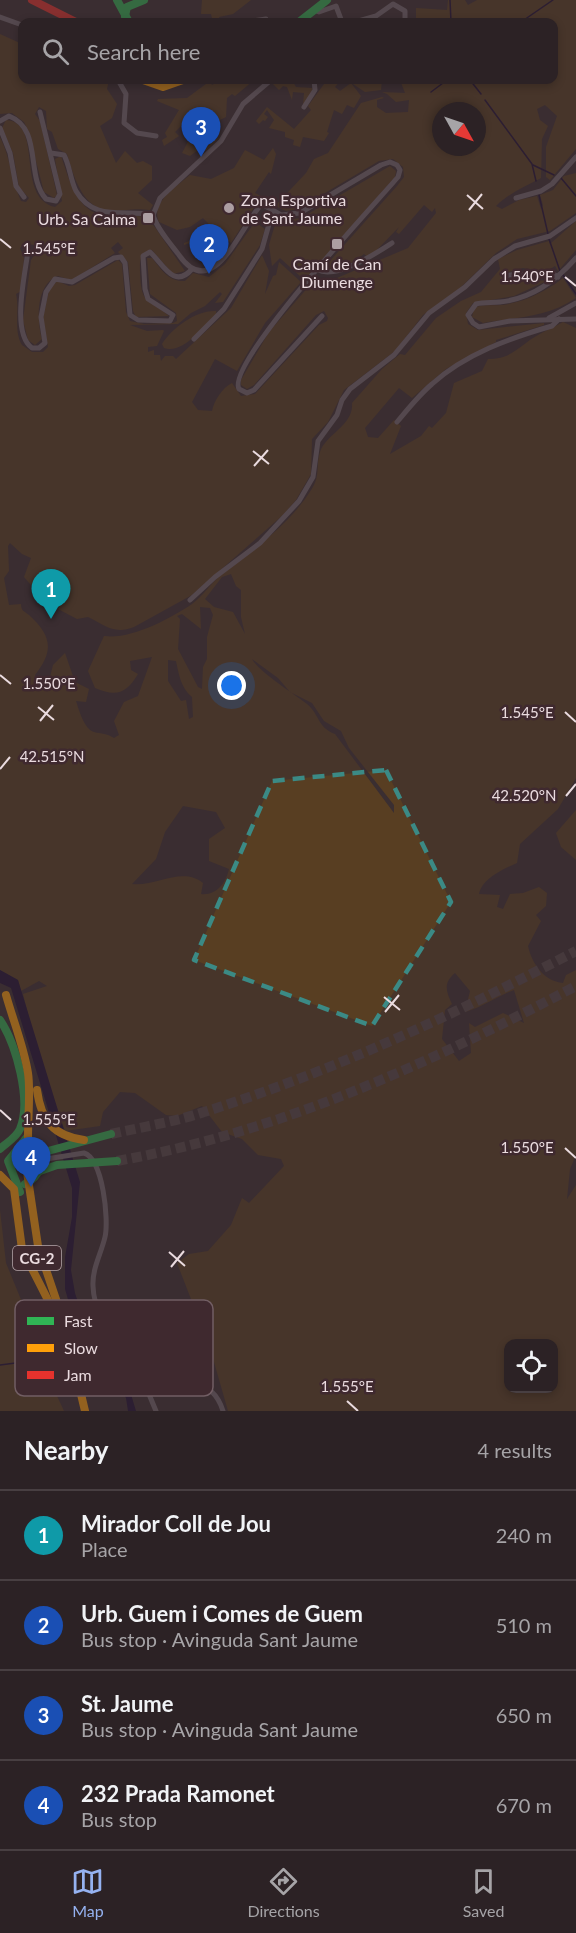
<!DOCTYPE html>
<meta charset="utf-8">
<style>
:root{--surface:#2c2225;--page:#382f32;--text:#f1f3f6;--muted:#a6a4a7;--line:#483f42;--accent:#95b2f1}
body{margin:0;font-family:Lato,sans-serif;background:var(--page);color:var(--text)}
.controls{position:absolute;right:18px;bottom:18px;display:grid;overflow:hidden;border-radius:12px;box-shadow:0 3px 9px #0003}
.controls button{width:54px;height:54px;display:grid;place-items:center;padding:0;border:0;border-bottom:2px solid var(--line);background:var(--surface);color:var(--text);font:30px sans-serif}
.compass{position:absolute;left:432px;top:102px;width:54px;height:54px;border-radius:50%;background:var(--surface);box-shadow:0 3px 9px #0003;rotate:130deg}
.you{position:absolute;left:232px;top:686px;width:21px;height:21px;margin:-15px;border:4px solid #fff;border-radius:50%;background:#1a73e8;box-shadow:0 0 0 9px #1a73e833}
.badge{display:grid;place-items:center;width:39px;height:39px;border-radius:50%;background:var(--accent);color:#fff;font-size:20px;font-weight:700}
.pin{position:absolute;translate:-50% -50px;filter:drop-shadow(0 2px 3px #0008)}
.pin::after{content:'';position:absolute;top:32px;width:21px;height:18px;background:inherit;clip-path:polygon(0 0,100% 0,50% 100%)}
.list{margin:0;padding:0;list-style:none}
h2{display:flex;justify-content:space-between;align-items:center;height:78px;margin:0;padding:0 24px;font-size:26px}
h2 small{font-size:20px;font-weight:400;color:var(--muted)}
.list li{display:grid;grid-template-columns:39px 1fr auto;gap:18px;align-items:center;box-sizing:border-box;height:90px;padding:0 24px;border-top:2px solid var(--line)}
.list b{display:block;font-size:22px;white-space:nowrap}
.list p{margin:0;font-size:20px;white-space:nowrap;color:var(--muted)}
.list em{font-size:20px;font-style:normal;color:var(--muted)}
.icon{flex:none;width:33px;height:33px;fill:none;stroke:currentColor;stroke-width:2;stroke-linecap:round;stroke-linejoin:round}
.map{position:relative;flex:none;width:576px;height:1411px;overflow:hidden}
.search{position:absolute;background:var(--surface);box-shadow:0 3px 9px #0003;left:18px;right:18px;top:18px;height:66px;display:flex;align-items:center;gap:15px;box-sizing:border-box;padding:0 21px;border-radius:12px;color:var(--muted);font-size:22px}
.sheet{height:438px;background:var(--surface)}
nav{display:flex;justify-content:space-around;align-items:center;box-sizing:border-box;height:84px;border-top:2px solid var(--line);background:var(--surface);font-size:16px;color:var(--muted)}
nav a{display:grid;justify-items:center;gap:3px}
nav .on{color:var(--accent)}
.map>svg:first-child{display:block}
</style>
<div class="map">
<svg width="576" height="1411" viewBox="0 0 576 1411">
<rect width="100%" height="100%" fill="#3a2e31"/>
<g fill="#583e22" fill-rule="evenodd">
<path d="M202,0H251L233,14L219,17L220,22H213L211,14H201Z"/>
<path d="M448,0H465L468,5L477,0H576V149L550,180L546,177V147L557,116L545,105L537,109L540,120L548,126L542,139L541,178C526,186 509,193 496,206L502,209L519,200L537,196L541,209L543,205L540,195L553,190L564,176L576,173V213L550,231L517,239L496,253L460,288L423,315L395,351L344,390L328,422L312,439L311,474L296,500L283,515L192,595L134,627C114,635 105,625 88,617L77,619L58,609L64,595L62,588C50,581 44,576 31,585L24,577L31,558L22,554L10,543L8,546L9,571L4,578L9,605L21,604C21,611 24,611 29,615C52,636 54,651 35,675L41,687L47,689L53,665L65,653L75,682L89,689L86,702L76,701C79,710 84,729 94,732C102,734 106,733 114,738L119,735L114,721L124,702L138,696L152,657L130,661L131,670L138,674C126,694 116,697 95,688L88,671L104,636C130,640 170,619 192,604C203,596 211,583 221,575C255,548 290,525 313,487C320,475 316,464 320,452C326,434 354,425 352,403L382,369L400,354L405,355L436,318L461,301L481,292L500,269L498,259L517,250L549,241L550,244L576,221V250L558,271L555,266L545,272L523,268L502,274L504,281C525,273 532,283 549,280L514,296L473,303L466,313L468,324L478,330L544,323V325L496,340V342L446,369L412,398L399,388L365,428L368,437L378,438L394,420L401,426L390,454L421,436L429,426L432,428L446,413L454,383L482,371L488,359C506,359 512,353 526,343C537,334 551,329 563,322L576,328V778L558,809L520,844L517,863C503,869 482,879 479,894L500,895L497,907L503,909L510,894L523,893L539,887L547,893L546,906L536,915L541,921L528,946C532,964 544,981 563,983L566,975L576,970V1155L570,1169L567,1199L576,1185V1411H228L210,1348L177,1263L189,1254L208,1251L231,1225L242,1198L249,1203L284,1166L281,1159L258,1155L242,1139L222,1132L202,1106L177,1116L166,1115L135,1093L120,1092L103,1112L100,1126L65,1131L41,1064L23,994L47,986L39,981L21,991L18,980L0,970V137C11,159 11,180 21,201L26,202L29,198L19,187L13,153L2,128L6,120C45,123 14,197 55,207L62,201L55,159L61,156C69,179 77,213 106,216C119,217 131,214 144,217L154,226L185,271L173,274L152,250L144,253C139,259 140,264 140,271C141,306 147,297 169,316L136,317L133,311L128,262L118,252L123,248L118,242L111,248L115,253L75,278L71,280L58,276C35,284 37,322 42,339L35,345L28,340L23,320L31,260L37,251L34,245L25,243L20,248L24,258L21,291L16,294C20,311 13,330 22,345L32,352H43L48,347L43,318L49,290L57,281L69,286L75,285L118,260L122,264L126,312L130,321L144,324L173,323L177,321L176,313L150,294L147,258H152C161,269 168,282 185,281L193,273L209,277L225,264L255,222L265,229L260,245L223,302L215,303L222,294L220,292L205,306L191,313L178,324L130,325L147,331L163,330L164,331L157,346L148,347V352L154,350V355H160L161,361L165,356H173L176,359L231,308L262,255L269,271L265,294L273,276L276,275L279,262L301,282L265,323L237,371L215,359L192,402L198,410L212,411C214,401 222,388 232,383L241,396L255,394L319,325L327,321L328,318L324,311L316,315L254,385L247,389L241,385V380L269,332L310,285L318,286L408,248L436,213L435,208L432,212L424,205L399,234L396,232L399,227L369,258L364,254L352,263L321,271L397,186L404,177L403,167L393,159L379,161L298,209L286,211L275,206L306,173L314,159L328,153L361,103L382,97L384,98L377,100V107L386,113L408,112L409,100L396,102L387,94L382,92L405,93L400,80H554V22H416V8L447,10ZM441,111H477V147H441ZM231,574L236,586L241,590V617L245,634L233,612L214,607L205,599L222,577ZM200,607L210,608L213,615L207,637V659L203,667L202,689L198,687L178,649L180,619L177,616L182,614L201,629ZM252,659L278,678L290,692L312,703L324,721L341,731L349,748L394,805V813L335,734C317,727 320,715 307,704C293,693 259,672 252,659ZM168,660L176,661C179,675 181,688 192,697L193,717L189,719L186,700L181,701L168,681ZM183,806L216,812L225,828L209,839V861L229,869C226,883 216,896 201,894L203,883C182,866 156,887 132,884L156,859L165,832ZM455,973L470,991L465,1012C483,1007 497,996 514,990L524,1023L503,1013L475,1027L469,1023L471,1053L459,1061L442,1039L445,1010L452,1004C446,991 443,983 455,973ZM508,1344H554V1388H508Z"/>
<path d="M0,34L22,44V80H109L107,89L117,104L112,118L100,126L116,163L125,151L137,163L143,161L152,166V180L138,193L153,205L150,210C135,208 128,210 114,211C83,212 74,177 67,154L58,149L52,132L47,129L46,111L39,107L35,114L40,121L57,195L54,198L44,192L28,130L24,122L12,113L0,114Z"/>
<path d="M221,80H254L235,96L232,94L227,98L226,117L212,124L192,115L175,132L179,136L164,146L162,140L167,137L165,133L179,110L157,101L158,99L187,98L210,81L212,85Z"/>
<path d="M275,80H292L296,87L312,88V91L303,106L304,93L293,92L292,100L287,87L283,86L279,90L272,83Z"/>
<path d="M327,80H341L335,87L340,91L351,83L361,96L354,108L347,105L342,114L334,110L327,132L329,133L324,141L303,137L300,147L293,145L294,140L285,137V132L269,128L274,120L267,110L264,114L268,117L265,121L263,120L259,124L256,121L267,107L294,129L311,110L308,106Z"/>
<path d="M347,80H382L381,90L365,92Z"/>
<path d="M211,131L215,140L220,137L206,151L202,147L190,156L182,153L190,138Z"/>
<path d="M273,148L276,154L271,174L269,172L255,193L261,196L259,200L231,243L214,228L201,239L184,245V243L200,237L212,227L203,218L190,227L177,230L159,222C150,203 177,186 190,175L211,179L234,168L245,150L264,160Z"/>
<path d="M390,166L396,171L395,177L308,276H300L280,258L272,266L269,245L276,221L301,218Z"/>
<path d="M563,278L576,298C546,318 517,317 483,323L472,317L474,308C482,304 493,306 502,305C525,302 545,292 563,278Z"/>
<path d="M216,311V315C204,326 182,355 164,348L162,344C172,328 196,310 216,311Z"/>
<path d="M576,810V860L561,847L556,833Z"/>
<path d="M0,1210L6,1263L31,1324L51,1383L64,1411H0Z"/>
</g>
<path fill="#1b0c33" d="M0,970L18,980L80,1182L71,1270L75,1293L83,1317L96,1341L127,1381L136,1411H128L126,1398L114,1378L94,1354L75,1324L65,1289V1257L72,1217V1188L11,988L0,983Z"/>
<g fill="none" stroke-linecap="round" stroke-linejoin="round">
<g stroke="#1b0c33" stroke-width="1.5">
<path d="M450,0L451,22"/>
<path d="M521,22L553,0"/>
<path d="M470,80L481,94"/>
<path d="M431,92L443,83L467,80"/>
<path d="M485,100L532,164L536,181"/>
<path d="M533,165L554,175"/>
<path d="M561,178L576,196"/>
<path d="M539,195L548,234"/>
<path d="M549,239L560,271"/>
<path d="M563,275L576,294"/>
<path d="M75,1346L88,1343"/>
<path d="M0,1365L31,1361L57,1351"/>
</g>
<g stroke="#54484b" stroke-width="10" stroke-dasharray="10 5" stroke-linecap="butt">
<path d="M111,1134C142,1127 174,1122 204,1112C334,1071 455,1014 576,951"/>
<path d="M117,1161C280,1132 430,1063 576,986"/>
</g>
<g stroke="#746972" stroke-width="5">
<path d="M313,10L319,12L336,6L342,22"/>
<path d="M0,17L22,25"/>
<path d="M245,22L266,19"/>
<path d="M355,22L376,16L393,4L405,11V22"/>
<path d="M118,80L126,94L124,123L137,133L156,136"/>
<path d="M271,80L243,104L221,141L160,198L153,215C157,229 170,243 179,255C214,305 241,224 262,204L281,215L300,213L381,165L390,162L397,165L400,170L398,177C375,204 225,364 239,389L247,393L254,390L322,316"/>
<path d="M304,107L315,90L314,80"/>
<path d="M0,121L9,116C43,129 25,176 46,199L56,201L60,194L40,112"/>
<path d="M0,128L10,153L16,186L24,197"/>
<path d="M51,153L64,155C70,166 70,179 76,191C94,222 124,209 153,215"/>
<path d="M516,198L541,191L552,184L576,157"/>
<path d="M28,251C25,275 11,333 32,348H39L45,343L41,317L46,292L55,279L72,282L114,258L121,257L125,263L130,315L138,320L170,321L173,315L148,299L145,289L143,256L150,252C163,264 174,290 192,269"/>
<path d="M576,258C556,281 531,299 500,302C492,303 484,302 476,304L468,315L473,323L479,327L510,321L576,319"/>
<path d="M318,270C337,279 375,254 392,243"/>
<path d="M505,276C522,271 536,278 552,273L558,277"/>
<path d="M549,318L576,303"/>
<path d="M194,339L224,309L262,249L273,210"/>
<path d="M397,422C408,409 419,395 432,384C465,354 510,338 552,326L559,319"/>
<path d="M190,600L215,577L260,543L299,501L313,477L318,441L337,415L342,400L350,389L394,355L429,313L465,287L494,259L515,246L550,236L576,218"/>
<path d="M40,1160L84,1153C103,1159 109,1220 105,1237C101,1254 92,1269 93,1286C94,1321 121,1341 137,1369C145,1383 150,1397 156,1411"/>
<path d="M146,1385C175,1376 212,1375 223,1411"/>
</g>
<g stroke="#30b455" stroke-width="8">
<path d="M117,0L129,22"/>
<path d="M125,16L127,7L144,0"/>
<path d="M299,22L327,0"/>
<path d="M0,1020C16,1044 32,1101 20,1129C16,1138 6,1143 0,1149"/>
<path d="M25,1140L37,1148C44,1164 40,1176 25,1184"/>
<path d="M38,1150L48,1151L111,1134"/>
<path d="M40,1171L57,1165L117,1161"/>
<path d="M20,1192L8,1161L28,1136"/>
</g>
<g stroke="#ff9f0a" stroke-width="8">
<path d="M143,80L163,87L183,80"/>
<path d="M6,995C13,1020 24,1047 28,1073C32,1098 24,1143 31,1162L27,1172L38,1246L64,1323L85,1411"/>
<path d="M37,1090C41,1120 53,1136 84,1140"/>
<path d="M0,1175L14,1189L22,1249L52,1308"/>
</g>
<path stroke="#e5322d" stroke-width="8" d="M32,0L76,22"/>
</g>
<path d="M0 0H576V1411H0ZM386,770L451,902L372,1026L194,960L272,781Z" fill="#3a2e31" fill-opacity=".55" fill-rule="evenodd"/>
<path fill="none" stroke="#3b8a85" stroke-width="4.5" stroke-dasharray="12 8" stroke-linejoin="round" d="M386,770L451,902L372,1026L194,960L272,781Z"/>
<path fill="none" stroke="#eadbdf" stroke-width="2" d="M467,195L483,209M469,210L482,194M0,239L11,248M565,277L576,286M253,451L269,464M254,466L268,450M0,675L11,684M38,707L54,720M565,712L576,722M40,721L53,705M0,769L10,757M566,796L576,784M384,997L400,1010M385,1012L399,995M0,1110L11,1120M565,1148L576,1158M169,1252L185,1266M171,1267L184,1251M347,1401L358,1411"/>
<g fill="#ac9ea2" stroke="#3f292f" stroke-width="2">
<circle cx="229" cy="208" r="6"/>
<rect x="142" y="212" width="12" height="12" rx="3"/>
<rect x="331" y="238" width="12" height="12" rx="3"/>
</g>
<g text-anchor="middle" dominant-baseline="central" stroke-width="5" stroke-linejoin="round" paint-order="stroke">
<rect fill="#3f292f" stroke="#b7a6aa" stroke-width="1.5" x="13" y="1246" width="48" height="24" rx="4.5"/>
<g font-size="15" font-weight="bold" fill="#eadbdf">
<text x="37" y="1258">CG-2</text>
</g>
<g font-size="16" fill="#eadbdf" stroke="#3f292f" text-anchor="start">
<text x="241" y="199">Zona Esportiva<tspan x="241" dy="18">de Sant Jaume</tspan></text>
<text x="136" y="218" text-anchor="end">Urb. Sa Calma</text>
<text x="337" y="263" text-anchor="middle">Camí de Can<tspan x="337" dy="18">Diumenge</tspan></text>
</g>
</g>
<rect x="15" y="1300" width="198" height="96" rx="9" fill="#3f292f" stroke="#725e64" stroke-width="1.5"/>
<rect x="27" y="1317" width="27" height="8" fill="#30b455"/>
<rect x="27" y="1344" width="27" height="8" fill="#ff9f0a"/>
<rect x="27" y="1371" width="27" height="8" fill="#e5322d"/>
<g font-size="16" fill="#eadbdf">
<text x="64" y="1327">Fast</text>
<text x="64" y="1354">Slow</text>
<text x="64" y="1381">Jam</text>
</g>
<g font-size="15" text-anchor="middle" fill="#eadbdf" stroke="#3f292f" stroke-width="5" stroke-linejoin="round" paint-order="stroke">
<text x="49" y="254">1.545°E</text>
<text x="527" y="282">1.540°E</text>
<text x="49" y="689">1.550°E</text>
<text x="527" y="718">1.545°E</text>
<text x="52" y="762">42.515°N</text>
<text x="524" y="801">42.520°N</text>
<text x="49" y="1125">1.555°E</text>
<text x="527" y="1153">1.550°E</text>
<text x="347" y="1392">1.555°E</text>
</g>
</svg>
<div class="controls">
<button><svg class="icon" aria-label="locate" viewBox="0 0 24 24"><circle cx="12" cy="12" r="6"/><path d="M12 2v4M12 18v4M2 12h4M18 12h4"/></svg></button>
</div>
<svg class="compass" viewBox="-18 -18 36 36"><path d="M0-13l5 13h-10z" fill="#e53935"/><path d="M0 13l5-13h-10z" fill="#a6a4a7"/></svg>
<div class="you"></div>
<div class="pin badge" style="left:51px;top:619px;background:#0f9aa8">1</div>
<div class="pin badge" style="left:209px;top:274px;background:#1a4fb4">2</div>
<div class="pin badge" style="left:201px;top:157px;background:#1a4fb4">3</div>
<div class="pin badge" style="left:31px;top:1187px;background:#1a4fb4">4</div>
<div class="search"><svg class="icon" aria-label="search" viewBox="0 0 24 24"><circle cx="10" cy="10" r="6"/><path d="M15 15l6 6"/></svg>Search here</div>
</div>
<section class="sheet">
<h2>Nearby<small>4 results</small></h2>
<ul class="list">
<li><span class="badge" style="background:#0f9aa8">1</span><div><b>Mirador Coll de Jou</b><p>Place</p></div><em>240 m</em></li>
<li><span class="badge" style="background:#1a4fb4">2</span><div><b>Urb. Guem i Comes de Guem</b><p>Bus stop · Avinguda Sant Jaume</p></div><em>510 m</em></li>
<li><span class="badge" style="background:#1a4fb4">3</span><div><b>St. Jaume</b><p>Bus stop · Avinguda Sant Jaume</p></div><em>650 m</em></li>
<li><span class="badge" style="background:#1a4fb4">4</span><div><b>232 Prada Ramonet</b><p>Bus stop</p></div><em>670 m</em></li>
</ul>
</section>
<nav>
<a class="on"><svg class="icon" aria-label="map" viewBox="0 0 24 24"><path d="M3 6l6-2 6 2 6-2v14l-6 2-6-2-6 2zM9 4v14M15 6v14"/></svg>Map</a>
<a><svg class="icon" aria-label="directions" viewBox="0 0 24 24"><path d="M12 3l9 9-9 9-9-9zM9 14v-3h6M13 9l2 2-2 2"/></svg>Directions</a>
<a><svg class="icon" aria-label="saved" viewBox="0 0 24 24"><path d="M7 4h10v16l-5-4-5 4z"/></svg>Saved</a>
</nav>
